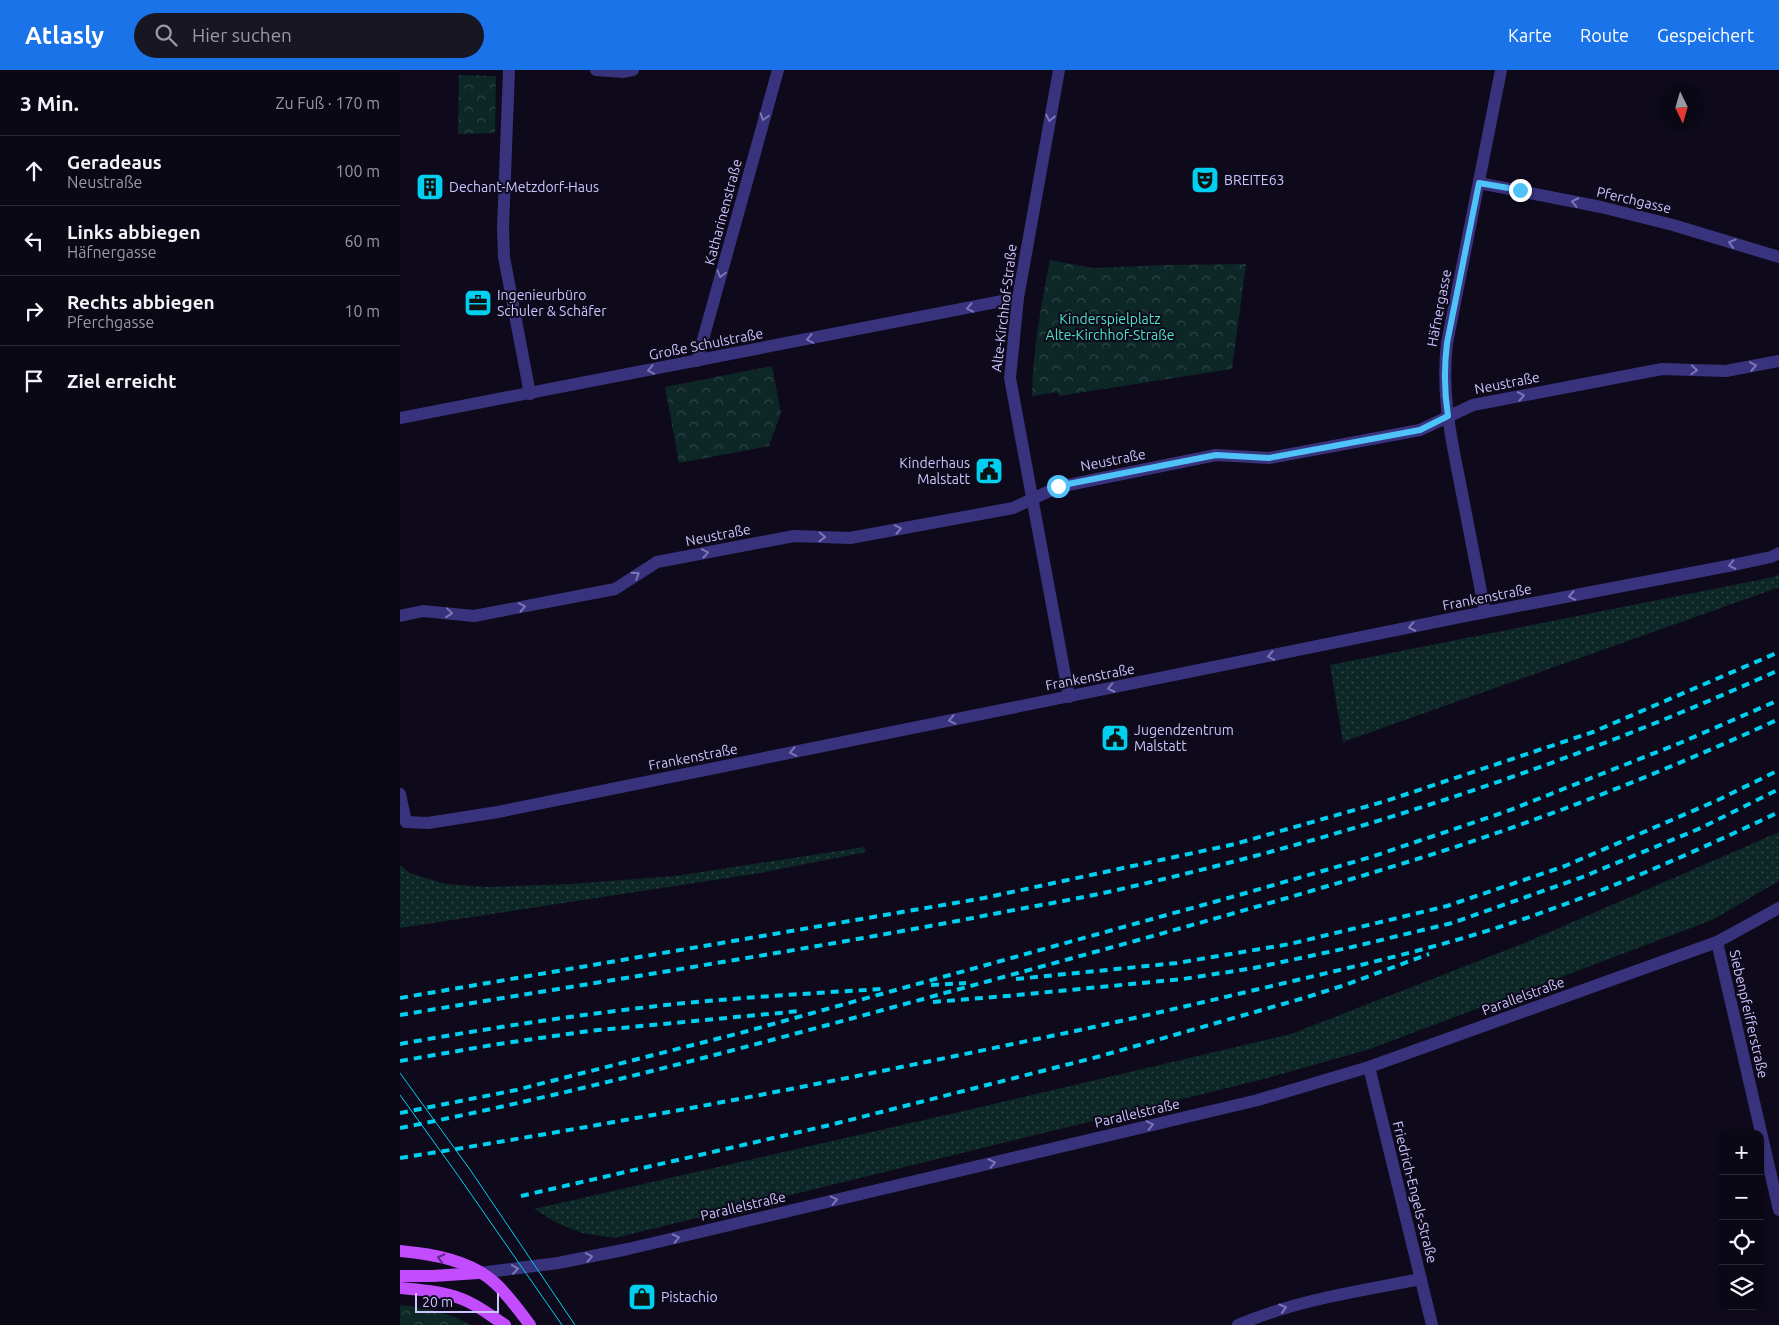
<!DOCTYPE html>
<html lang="de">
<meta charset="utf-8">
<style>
:root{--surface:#0a0815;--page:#181622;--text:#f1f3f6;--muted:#999aa0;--line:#2a2934;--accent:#1a73e8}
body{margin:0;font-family:Ubuntu,sans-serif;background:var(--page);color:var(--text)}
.controls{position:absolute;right:15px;bottom:15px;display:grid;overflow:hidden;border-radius:10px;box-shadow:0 1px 4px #0004}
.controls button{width:45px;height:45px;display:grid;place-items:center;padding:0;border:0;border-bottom:1px solid var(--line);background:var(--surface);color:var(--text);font:25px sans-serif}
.compass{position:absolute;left:1259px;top:15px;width:45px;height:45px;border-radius:50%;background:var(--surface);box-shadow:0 1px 4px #0004;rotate:175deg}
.scale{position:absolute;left:15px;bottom:12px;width:84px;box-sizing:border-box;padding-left:5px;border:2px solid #cec5ff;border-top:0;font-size:14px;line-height:18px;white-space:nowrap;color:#cec5ff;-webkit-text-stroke:4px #0e0a1c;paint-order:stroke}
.stop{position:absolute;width:15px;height:15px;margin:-11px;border:4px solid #4fc3f7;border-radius:50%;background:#fff}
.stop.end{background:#4fc3f7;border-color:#fff;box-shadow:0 1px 5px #0008}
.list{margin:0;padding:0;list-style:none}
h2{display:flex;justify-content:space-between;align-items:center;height:65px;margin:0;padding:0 20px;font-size:21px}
h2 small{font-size:16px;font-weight:400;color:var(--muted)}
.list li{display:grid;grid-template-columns:32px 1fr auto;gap:15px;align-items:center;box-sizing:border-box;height:70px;padding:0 20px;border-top:1px solid var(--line)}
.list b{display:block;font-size:19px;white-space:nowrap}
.list p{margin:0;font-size:16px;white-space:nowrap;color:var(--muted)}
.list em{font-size:16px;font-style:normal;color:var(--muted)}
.icon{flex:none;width:28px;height:28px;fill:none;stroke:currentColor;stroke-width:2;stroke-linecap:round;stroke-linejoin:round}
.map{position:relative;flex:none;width:1379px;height:1255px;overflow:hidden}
header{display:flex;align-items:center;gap:30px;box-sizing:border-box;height:70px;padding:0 25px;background:var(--accent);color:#fff}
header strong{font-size:24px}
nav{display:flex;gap:28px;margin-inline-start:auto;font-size:18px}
.search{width:350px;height:45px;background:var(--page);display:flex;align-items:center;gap:12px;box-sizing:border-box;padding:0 18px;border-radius:28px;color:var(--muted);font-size:19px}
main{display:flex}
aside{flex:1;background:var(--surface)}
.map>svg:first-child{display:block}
</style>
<header>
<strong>Atlasly</strong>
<div class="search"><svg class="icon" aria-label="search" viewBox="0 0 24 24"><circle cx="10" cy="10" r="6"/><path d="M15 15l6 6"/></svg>Hier suchen</div>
<nav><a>Karte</a><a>Route</a><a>Gespeichert</a></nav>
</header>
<main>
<aside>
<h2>3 Min.<small>Zu Fuß · 170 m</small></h2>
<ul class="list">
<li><svg class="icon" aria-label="ahead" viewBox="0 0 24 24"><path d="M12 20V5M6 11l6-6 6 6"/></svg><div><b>Geradeaus</b><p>Neustraße</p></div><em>100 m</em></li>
<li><svg class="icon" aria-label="left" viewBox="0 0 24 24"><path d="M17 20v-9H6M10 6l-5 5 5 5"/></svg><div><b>Links abbiegen</b><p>Häfnergasse</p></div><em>60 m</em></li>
<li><svg class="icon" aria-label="right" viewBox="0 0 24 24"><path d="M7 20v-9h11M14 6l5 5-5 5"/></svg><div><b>Rechts abbiegen</b><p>Pferchgasse</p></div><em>10 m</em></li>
<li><svg class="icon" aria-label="arrive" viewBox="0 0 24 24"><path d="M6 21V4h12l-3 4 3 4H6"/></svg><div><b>Ziel erreicht</b></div></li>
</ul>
</aside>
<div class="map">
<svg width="1379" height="1255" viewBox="0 0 1379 1255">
<defs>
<pattern id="grass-dots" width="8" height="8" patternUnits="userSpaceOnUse" patternTransform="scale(1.25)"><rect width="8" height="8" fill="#0d2626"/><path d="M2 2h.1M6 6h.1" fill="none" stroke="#2f4447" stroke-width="1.8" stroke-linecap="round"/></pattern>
<pattern id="forest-crowns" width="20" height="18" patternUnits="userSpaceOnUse" patternTransform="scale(1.25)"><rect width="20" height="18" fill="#0d2626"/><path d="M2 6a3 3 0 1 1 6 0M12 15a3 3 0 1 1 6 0" fill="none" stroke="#2f4447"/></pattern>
</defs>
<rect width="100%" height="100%" fill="#0e0a1c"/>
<g fill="url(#grass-dots)">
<path d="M1379,504V517L1377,518L943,672L930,595L1374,507Z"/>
<path d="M1379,762V811L1312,850L970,979L864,1009L215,1168L182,1163L157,1153L134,1139L581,1037L891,964L1122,874Z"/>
<path d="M464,777L466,782L360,803L0,858V795L10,803L45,814L88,817L171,814L275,806Z"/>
</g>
<g fill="url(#forest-crowns)">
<path d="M59,5L96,6L95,63L58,64Z"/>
<path d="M650,190L693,198L766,195L846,194L832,299L659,326L658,322L632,326C633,280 641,235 650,190Z"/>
<path d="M372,296L381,343L369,376L279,393L265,317Z"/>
<path d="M0,1235C24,1237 50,1243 71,1255H0Z"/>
</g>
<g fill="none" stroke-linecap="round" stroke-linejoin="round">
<g stroke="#39337d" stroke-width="12">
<path d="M109,0L103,158L104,187L130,324"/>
<path d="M196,0L224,2L233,0"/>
<path d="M659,0L618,228L610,308L669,627"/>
<path d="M1079,113L1201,137L1273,155L1379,187"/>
<path d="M297,291L378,0"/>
<path d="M0,348L618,228"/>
<path d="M1085,542C1077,501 1069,459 1061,418C1051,367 1041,326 1047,273L1101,0"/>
<path d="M0,546L23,541L74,546L215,519L257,492L394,466L450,468L613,438L658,417L816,385L869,388L1020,360L1073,335L1262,299L1326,301L1379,291"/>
<path d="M0,724L6,752"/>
<path d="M6,752L28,753L98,742L1060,547L1328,496L1371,487L1379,483"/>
<path d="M1317,872L1379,1140"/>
<path d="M969,997L1032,1255"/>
<path d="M80,1203L158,1193L228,1179L858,1030L969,997L1317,872L1379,838"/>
<path d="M838,1255C896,1230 959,1221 1021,1209"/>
</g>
<g stroke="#c34cff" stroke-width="12">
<path d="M0,1181C32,1184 70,1190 95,1213C108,1225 119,1240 130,1255"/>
<path d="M0,1206H33L78,1203"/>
<path d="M0,1218C21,1220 42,1221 62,1229C78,1235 91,1246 105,1255"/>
</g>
<g stroke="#00d0f0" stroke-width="1">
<path d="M0,1003L71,1101L175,1255"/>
<path d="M0,1025L57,1104L162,1255"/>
</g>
<g stroke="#00d0f0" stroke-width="4" stroke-dasharray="8 6" stroke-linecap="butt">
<path d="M616,909L777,893L890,874L1047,836L1165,796L1318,730L1379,700"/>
<path d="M531,915L566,913"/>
<path d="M0,928L584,828L835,774L986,731L1193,662L1379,582"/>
<path d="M533,932L607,926L783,909L854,898L952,877L1052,853L1180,808L1301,758L1379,719"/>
<path d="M0,945C191,913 382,884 573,848C626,837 681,829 734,816C955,765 1172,694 1379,600"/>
<path d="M0,974C95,957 189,943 285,933C350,927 416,923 481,919"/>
<path d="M0,991L92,975L189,961L400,941"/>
<path d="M0,1043L116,1020L344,962L839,825L971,787L1105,742L1280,673L1379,630"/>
<path d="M0,1058C208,1017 413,959 618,903C746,868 874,833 1001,794C1130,755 1257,705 1379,649"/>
<path d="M0,1088C210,1055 419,1015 627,971C716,953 804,932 893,911C974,892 1056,873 1135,845C1218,816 1299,780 1379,742"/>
<path d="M121,1126L430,1055L697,987L904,928L945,915L1029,884"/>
</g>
</g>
<defs><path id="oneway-chevron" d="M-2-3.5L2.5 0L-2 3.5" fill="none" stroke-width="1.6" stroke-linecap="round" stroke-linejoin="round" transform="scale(1.25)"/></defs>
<g stroke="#7c75b8">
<use href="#oneway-chevron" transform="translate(364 47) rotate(106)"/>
<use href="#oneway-chevron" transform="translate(650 48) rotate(101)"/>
<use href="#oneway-chevron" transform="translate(1175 132) rotate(-168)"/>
<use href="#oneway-chevron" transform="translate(1332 173) rotate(-163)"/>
<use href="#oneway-chevron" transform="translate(321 204) rotate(105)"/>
<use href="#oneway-chevron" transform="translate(570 238) rotate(169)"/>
<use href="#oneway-chevron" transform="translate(410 269) rotate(169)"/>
<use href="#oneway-chevron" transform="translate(1353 296) rotate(-11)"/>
<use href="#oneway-chevron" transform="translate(251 300) rotate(169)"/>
<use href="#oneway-chevron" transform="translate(1294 300) rotate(3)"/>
<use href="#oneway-chevron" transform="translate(1121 326) rotate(-11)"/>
<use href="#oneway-chevron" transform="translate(498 459) rotate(-11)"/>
<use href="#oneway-chevron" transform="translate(422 467) rotate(2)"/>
<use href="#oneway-chevron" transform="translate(305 483) rotate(-11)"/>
<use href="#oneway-chevron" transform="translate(1332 495) rotate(168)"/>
<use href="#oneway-chevron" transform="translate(236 505) rotate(-33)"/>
<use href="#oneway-chevron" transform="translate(1172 526) rotate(169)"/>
<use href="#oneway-chevron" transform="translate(122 537) rotate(-11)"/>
<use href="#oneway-chevron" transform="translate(49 543) rotate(6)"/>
<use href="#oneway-chevron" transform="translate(1012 557) rotate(168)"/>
<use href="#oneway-chevron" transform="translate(871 586) rotate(169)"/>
<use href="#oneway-chevron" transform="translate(711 618) rotate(168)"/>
<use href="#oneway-chevron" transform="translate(552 650) rotate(169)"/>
<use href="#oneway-chevron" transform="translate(393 682) rotate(169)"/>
<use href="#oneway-chevron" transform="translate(750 1055) rotate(-13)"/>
<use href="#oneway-chevron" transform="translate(592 1093) rotate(-13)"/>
<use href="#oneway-chevron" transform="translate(434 1130) rotate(-13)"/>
<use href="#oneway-chevron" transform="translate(276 1168) rotate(-13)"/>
<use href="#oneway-chevron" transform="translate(189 1187) rotate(-11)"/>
<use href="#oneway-chevron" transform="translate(115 1199) rotate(-8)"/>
<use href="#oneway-chevron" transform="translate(883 1238) rotate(-17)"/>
</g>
<use stroke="#5f2882" href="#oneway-chevron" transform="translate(41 1188) rotate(-166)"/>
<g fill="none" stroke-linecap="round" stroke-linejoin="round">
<path stroke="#4fc3f7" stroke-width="6" d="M658,416L816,385L869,388L1020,360L1048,346C1044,321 1044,298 1047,273L1079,113L1120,120"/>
</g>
<defs>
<symbol id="theatre-square" viewBox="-11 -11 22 22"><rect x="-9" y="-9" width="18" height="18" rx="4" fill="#00d0f0" stroke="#0e0a1c"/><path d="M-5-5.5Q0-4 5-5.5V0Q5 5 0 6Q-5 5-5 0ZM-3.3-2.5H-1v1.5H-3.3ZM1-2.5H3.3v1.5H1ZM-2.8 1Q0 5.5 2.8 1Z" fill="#111"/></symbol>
<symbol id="building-square" viewBox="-11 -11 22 22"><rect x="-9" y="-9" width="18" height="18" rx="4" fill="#00d0f0" stroke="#0e0a1c"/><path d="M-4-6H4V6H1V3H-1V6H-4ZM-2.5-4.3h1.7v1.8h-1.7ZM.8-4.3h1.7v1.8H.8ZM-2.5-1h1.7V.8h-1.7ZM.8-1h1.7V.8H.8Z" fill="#111"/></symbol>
<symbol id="office-square" viewBox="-11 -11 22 22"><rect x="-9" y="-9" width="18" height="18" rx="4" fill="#00d0f0" stroke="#0e0a1c"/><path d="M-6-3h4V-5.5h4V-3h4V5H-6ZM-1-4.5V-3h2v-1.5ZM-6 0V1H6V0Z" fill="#111"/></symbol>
<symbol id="civic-square" viewBox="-11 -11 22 22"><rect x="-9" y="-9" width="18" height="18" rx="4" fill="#00d0f0" stroke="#0e0a1c"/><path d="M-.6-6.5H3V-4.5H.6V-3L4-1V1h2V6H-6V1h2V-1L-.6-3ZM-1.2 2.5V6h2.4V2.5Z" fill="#111"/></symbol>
<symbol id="shop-square" viewBox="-11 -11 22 22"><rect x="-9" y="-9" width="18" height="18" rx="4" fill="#00d0f0" stroke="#0e0a1c"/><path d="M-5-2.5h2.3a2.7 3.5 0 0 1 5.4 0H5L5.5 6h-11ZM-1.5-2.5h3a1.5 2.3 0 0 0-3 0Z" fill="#111"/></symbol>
</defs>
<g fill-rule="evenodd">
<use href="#theatre-square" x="789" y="94" width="32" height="32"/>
<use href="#building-square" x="14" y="101" width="32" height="32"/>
<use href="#office-square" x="62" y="217" width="32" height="32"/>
<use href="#civic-square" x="573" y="385" width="32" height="32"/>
<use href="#civic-square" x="699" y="652" width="32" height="32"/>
<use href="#shop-square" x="226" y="1211" width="32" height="32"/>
</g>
<g text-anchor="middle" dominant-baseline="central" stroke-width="4" stroke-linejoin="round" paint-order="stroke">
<g font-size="14" fill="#cec5ff" stroke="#0e0a1c" text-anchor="start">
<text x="824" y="110">BREITE63</text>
<text x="49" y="117">Dechant-Metzdorf-Haus</text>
<text x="97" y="225">Ingenieurbüro<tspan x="97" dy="16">Schuler &amp; Schäfer</tspan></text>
<text x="570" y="393" text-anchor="end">Kinderhaus<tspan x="570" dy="16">Malstatt</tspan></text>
<text x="734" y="660">Jugendzentrum<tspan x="734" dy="16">Malstatt</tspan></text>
<text x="261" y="1227">Pistachio</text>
</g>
<g font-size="14" fill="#cec5ff" stroke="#0e0a1c">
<text transform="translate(1234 130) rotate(13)">Pferchgasse</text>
<text transform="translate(323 142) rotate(-75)">Katharinenstraße</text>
<text transform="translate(604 238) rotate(-83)">Alte-Kirchhof-Straße</text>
<text transform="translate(1039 238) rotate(-79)">Häfnergasse</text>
<text transform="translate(306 274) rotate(-11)">Große Schulstraße</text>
<text transform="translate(1107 313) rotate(-11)">Neustraße</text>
<text transform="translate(713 390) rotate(-11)">Neustraße</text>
<text transform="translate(318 465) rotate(-11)">Neustraße</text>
<text transform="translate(1087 527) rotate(-11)">Frankenstraße</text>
<text transform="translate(690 607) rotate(-11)">Frankenstraße</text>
<text transform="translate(293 687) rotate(-11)">Frankenstraße</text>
<text transform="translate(1123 926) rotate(-20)">Parallelstraße</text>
<text transform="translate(1349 944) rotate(77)">Siebenpfeifferstraße</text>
<text transform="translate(737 1043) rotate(-13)">Parallelstraße</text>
<text transform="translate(1015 1122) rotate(76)">Friedrich-Engels-Straße</text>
<text transform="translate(343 1136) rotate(-13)">Parallelstraße</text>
</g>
<g font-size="14" fill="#4ee2c3" stroke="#0e0a1c">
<text x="710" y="249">Kinderspielplatz<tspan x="710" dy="16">Alte-Kirchhof-Straße</tspan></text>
</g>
</g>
</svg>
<div class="controls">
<button>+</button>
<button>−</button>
<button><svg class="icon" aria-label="locate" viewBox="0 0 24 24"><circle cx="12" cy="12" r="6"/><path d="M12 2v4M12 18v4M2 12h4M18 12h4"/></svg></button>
<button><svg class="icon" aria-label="layers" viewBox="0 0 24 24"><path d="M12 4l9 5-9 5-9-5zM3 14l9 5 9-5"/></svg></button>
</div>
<svg class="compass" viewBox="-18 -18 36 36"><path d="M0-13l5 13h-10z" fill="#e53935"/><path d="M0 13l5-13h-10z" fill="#999aa0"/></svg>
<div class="scale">20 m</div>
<div class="stop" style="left:658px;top:416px"></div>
<div class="stop end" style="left:1120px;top:120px"></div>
</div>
</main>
